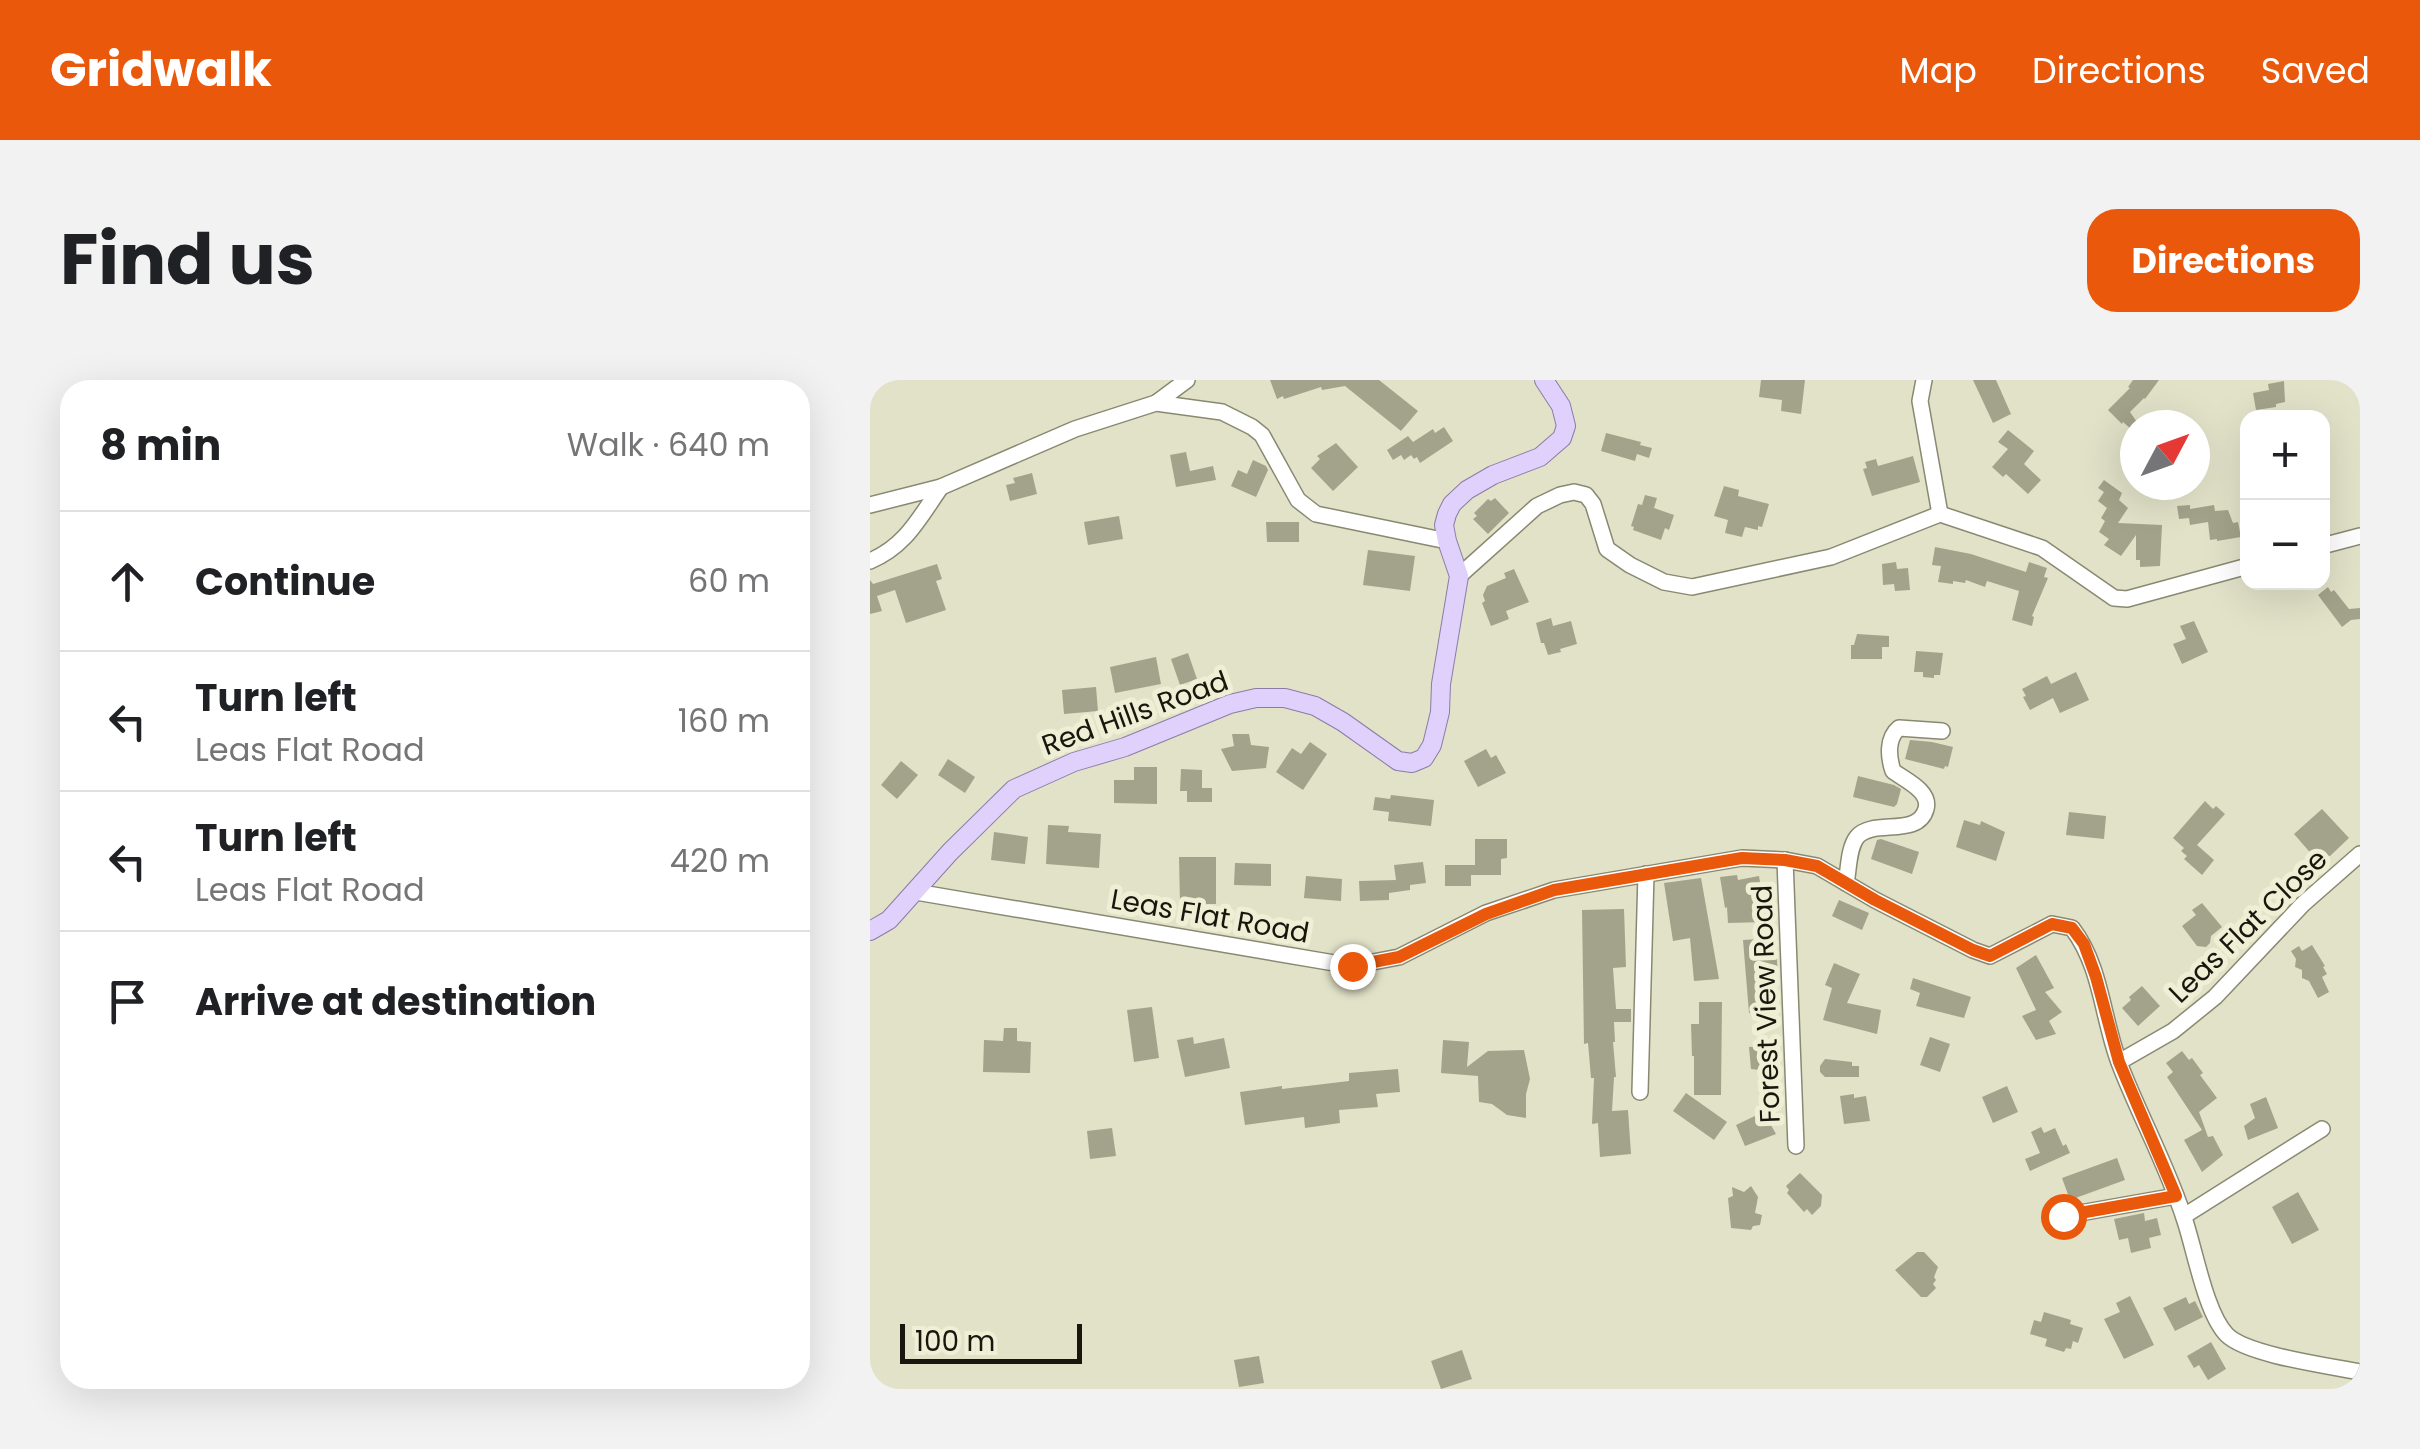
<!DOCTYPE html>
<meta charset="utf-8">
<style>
:root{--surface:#fff;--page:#f2f2f2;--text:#202124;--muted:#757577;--line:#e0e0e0;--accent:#ea580c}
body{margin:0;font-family:Poppins,sans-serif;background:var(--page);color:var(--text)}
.controls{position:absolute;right:30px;top:30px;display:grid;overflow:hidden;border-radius:20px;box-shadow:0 10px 40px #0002}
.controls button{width:90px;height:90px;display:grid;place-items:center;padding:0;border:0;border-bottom:2px solid var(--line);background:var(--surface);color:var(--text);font:50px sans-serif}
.compass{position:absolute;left:1250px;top:30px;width:90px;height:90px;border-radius:50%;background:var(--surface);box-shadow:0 10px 40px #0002;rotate:49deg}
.scale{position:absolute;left:30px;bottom:25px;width:182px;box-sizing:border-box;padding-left:10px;border:5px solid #17170e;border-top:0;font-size:28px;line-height:35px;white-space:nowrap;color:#17170e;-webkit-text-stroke:8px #efefd6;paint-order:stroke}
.stop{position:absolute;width:30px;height:30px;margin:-22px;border:8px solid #ea580c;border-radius:50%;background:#fff}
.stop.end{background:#ea580c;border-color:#fff;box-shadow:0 2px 10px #0008}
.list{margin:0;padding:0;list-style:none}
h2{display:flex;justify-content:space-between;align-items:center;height:130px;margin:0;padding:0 40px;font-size:42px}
h2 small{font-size:32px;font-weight:400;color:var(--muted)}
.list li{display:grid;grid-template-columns:65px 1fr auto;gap:30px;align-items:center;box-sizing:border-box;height:140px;padding:0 40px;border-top:2px solid var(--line)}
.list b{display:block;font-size:38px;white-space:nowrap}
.list p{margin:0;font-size:32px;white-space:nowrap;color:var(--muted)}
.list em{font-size:32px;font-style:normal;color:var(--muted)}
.icon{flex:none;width:55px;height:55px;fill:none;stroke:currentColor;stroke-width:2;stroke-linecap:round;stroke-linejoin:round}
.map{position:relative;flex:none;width:1490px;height:1009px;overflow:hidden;border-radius:30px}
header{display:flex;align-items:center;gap:60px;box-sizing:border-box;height:140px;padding:0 50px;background:var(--accent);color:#fff}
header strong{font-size:48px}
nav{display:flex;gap:55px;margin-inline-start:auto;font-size:35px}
.intro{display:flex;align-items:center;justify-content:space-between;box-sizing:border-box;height:240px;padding:0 60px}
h1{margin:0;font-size:70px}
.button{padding:25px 45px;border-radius:30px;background:var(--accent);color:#fff;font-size:35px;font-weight:700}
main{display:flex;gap:60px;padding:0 60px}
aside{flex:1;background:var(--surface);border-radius:30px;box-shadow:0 10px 40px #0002}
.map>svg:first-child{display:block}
</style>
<header>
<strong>Gridwalk</strong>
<nav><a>Map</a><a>Directions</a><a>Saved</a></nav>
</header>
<div class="intro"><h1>Find us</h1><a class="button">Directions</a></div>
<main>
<aside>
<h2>8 min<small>Walk · 640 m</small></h2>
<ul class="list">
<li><svg class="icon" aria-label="ahead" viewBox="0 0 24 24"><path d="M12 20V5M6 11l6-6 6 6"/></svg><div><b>Continue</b></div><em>60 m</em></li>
<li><svg class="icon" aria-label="left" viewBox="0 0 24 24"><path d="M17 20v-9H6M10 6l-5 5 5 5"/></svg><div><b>Turn left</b><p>Leas Flat Road</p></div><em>160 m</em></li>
<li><svg class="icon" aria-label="left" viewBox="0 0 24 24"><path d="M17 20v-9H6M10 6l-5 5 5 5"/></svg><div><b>Turn left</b><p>Leas Flat Road</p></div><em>420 m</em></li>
<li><svg class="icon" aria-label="arrive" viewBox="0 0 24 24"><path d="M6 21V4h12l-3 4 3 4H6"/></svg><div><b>Arrive at destination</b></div></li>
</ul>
</aside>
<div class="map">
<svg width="1490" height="1009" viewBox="0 0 1490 1009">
<rect width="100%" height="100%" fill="#e2e2c9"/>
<g fill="#a3a38b">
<path d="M400,0H509L548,31L531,51L475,6L452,10L451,7L414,19L413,16L407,19Z"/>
<path d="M891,0H935L931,34L911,31L912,20L889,17Z"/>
<path d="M1103,0H1126L1141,34L1123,43Z"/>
<path d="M1263,0H1289L1275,19L1274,18L1260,32L1267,42L1261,49L1253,42L1252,44L1238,30L1260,8L1258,7Z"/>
<path d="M1414,1L1415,22L1406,24V27L1386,30L1383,13L1399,10L1398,4Z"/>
<path d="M574,47L583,61L550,83L547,77L544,79L541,75L534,80L531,75L523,80L517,70L538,56L543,62L563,49L565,53Z"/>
<path d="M1138,50L1164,71L1154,84L1171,100L1158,114L1136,94L1133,97L1122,87L1138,69L1128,62Z"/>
<path d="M736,53L771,62L770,65L782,68L779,78L767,74L765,81L731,71Z"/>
<path d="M466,63L488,87L463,111L441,88L450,79L447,76Z"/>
<path d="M316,72L320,91L343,86L346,100L306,107L300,75Z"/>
<path d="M1043,76L1050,102L1002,116L993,89L997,88L995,82L1006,79L1008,86Z"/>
<path d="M383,80L396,86L398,90L386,117L361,106L368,90L377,94Z"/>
<path d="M162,93L167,114L140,121L136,105L145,103L143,98Z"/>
<path d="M1234,100L1252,113L1249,120L1258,128L1248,143L1292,145L1290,186L1270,187V180H1266V155L1251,176L1234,165L1239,159L1229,152L1235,141L1231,138L1237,128L1228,121L1234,112L1228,108Z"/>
<path d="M854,106L869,110L868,116L899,124L892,147L888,146V150L875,147L872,157L855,153L858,140L844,136Z"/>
<path d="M775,115L787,118L784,128L804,135L799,150L795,148L791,160L763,150L764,147L761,146L768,124L772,125Z"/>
<path d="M625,118L639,133L618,154L603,139L607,136L604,133L618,119L621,121Z"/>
<path d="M1320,125V129L1344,125L1345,131L1358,130L1363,143L1368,142L1371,157L1347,161V159L1340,160L1338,142L1320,145L1319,138L1309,139L1307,126Z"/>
<path d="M249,136L253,159L218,165L214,142Z"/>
<path d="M396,142H429V162H397Z"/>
<path d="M1065,167L1101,174L1156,192L1159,182L1177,188L1174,197L1178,198L1162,236L1164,237L1162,246L1142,240L1149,211L1117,201L1115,207L1096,200L1095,203L1083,201V204L1068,202L1071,186L1062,185Z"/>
<path d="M498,170L545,176L540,211L493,205Z"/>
<path d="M1026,182L1027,189L1038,188L1040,210L1025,211L1024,204L1013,205L1012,184Z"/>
<path d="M67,184L72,199L66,201L76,230L36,243L25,210L7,216L12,231L0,234V200L3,204Z"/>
<path d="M644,189L659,222L636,231L639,239L621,246L612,223L615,221L613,215L617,206L636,198L634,193Z"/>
<path d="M1458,207L1461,212L1464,210L1479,229L1490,228V239L1481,240L1472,247L1448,215Z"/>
<path d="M681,238L683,246L701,241L707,264L690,269L691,272L678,275L674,263H671L666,243Z"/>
<path d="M1324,241L1338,272L1312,284L1303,264L1316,259L1310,246Z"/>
<path d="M987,254L1019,256V267H1012V279H981V265H984Z"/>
<path d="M1046,271L1073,273L1070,295H1064V298L1053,297V292H1044Z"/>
<path d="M318,273L327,299L310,305L301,279Z"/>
<path d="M286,277L291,304L245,313L240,287Z"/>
<path d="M1206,292L1219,320L1190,333L1183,318L1160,330L1153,317L1156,316L1152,309L1177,296L1181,304Z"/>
<path d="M226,307L228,331L194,334L192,310Z"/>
<path d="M362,354H379L381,365L399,367L396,388L362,391L351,369L364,366Z"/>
<path d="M1040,360L1062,362L1083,367L1078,387L1075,386L1074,389L1035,379Z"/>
<path d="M440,362L457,374L433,410L406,392L422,368L431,374Z"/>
<path d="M616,369L621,378L626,375L636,393L608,407L594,381Z"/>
<path d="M78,379L105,397L95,413L68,395Z"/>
<path d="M31,381L48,395L27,419L11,405Z"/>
<path d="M264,387H287V424L244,423V400H264Z"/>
<path d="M311,389L332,390V408H342V422H317V411H310Z"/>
<path d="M988,396L1024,405L1031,409L1027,424L1024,427L983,417Z"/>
<path d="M521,415L564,420L561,446L518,441L519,432L503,430L505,417L520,419Z"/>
<path d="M1335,421L1343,429L1346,426L1355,434L1327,465L1344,480L1332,495L1314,479L1317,476L1311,471L1314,468L1303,458Z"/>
<path d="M1452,429L1479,458L1460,476H1454L1450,472L1444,477L1424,454Z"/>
<path d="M1199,432L1236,436L1234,459L1196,455Z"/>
<path d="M1094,440L1110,445L1111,441L1135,452L1126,481L1086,467Z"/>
<path d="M178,445L199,446L198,452L231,454L229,488L176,484Z"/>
<path d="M124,452L158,457L155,484L121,480Z"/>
<path d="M605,459H637V478L631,479V495H601V506H575V485H605Z"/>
<path d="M1011,459L1049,472L1042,494L1001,479L1007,460Z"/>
<path d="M309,477H346V524H310Z"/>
<path d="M553,482L556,503L540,505V510L519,513V520L490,521L489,501L526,500L524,485Z"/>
<path d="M365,483L401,484V506L364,505Z"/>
<path d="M867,495L868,500L889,496L893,521L905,519L906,532L895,534L896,542L858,543L857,527L855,528L850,497Z"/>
<path d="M436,496L472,499L471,521L434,518Z"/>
<path d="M831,498L849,599L824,601L820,558L803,561L794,503Z"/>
<path d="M969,520L999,533L992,550L962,536Z"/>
<path d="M1332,523L1352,547L1341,556L1340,563L1336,567L1327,566L1312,546L1326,535L1322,530Z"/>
<path d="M754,529L756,587L743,588L746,629H761V642H744L745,662H743L746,697H744L742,731L758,730L761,774L730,777L728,743L722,744L724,698H721L718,663L714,664L712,530Z"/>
<path d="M905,558L908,594L903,595L907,622H904L905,630L879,633L873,560Z"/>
<path d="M1442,565L1455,586L1453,587L1457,594L1452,597L1459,612L1448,618L1439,601L1432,598V590L1425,587L1426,579L1421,571L1429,566L1432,571Z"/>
<path d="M1166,575L1184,608L1175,612L1192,632L1179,641L1186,654L1166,660L1152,636L1166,630L1146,588Z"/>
<path d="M964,583L990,594L977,623L1011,630L1007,654L953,640L962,608L955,605Z"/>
<path d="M1043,598L1101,617L1094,638L1046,626L1050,613L1040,609Z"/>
<path d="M1272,606L1290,626L1268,646L1252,628L1261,620L1259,617Z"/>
<path d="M829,622H852L851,715H824V676H822L821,644H829Z"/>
<path d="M282,627L289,678L264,682L257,630Z"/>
<path d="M134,648H147V661L161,662L160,693L113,692L114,660L133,661Z"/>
<path d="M323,657L324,664L354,658L360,688L315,697L307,660Z"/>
<path d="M1060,657L1080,664L1070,692L1050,685Z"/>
<path d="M573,660L599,662L597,687L618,671L654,670L660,699L656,714V738L637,735L622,724L609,722L608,696L571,693Z"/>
<path d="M906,665L907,677L904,682L905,700L890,699L889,690L881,689L879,667Z"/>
<path d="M1312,671L1319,680L1322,678L1333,693L1330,695L1347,718L1329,732L1338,757L1343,756L1353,775L1332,792L1314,760L1332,750L1297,697L1303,692L1296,683Z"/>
<path d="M955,679L982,682V686H989V697H955L950,692V686Z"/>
<path d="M528,689L530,712L506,714L508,727L469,730L470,743L435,748L434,737L375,745L370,712L412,706V709L479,701V693Z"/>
<path d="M1137,706L1148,732L1123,743L1112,717Z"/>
<path d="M816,713L857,742L844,760L803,731Z"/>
<path d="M984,714V718L996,716L1000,741L974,744L970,716Z"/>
<path d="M1396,717L1408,748L1378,760L1374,746L1385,738L1380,724Z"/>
<path d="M887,735L890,741L897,738L906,754L875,766L866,745Z"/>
<path d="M1171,747L1174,753L1185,748L1193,766L1196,764L1200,773L1160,791L1155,779L1170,773L1161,752Z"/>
<path d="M242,748L246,776L220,779L217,751Z"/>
<path d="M1247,778L1255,800L1200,820L1192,798Z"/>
<path d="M930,793L952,815L951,826L942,835L937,829L934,832L917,813L919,810L916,806Z"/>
<path d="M881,806L888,817L885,833L892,835L890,845L883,846L881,850L861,848L858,818L863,816L862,807L874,812Z"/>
<path d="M1428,812L1449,850L1422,864L1402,827Z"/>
<path d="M1274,833L1275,841L1287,838L1291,855L1279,858L1281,868L1261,873L1258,858L1249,860L1244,839Z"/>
<path d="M1047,872H1054L1068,887L1064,897L1066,900L1063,904L1066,908L1057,917H1051L1025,890Z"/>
<path d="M1260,916L1284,965L1254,979L1234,939L1250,932L1246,923Z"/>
<path d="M1316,917L1319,924L1325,921L1333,937L1305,951L1293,928Z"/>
<path d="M1174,932L1201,940L1200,944L1213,948L1208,963L1203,961L1201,969L1196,968L1194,972L1175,966L1177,959L1160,954L1164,940L1171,942Z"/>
<path d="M1341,962L1356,989L1338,1000L1329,985L1324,988L1317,976Z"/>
<path d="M592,970L602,999L571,1009L561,981Z"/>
<path d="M389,976L394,1003L369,1007L364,980Z"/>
</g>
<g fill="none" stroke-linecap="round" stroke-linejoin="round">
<defs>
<g id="minor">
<path d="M1054,0L1050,21L1070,134"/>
<path d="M286,23L317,0"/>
<path d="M0,125L71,107L205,49L286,23L352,32L382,47L392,55L428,120L446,134L577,161"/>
<path d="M1452,166L1490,156"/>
<path d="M0,181C36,166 49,138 71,107"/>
<path d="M589,196L667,126L690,115L704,112L716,115L723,124L737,169L760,185L794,202L822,207L961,177L1070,134L1172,168L1244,218L1257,219L1378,186"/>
<path d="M915,480L926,766"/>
<path d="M976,503C979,489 978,469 987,457C1003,438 1048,458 1056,429C1061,411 1035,400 1023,391C1018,376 1017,358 1029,348L1072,351"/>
<path d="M46,512L482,586L529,577L616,533L684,510L872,478L915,480L947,486L1005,520L1103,570L1120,576L1182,544L1202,548C1232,587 1232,639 1250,685C1270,737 1298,787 1315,841C1325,871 1336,934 1357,955C1377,975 1460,986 1490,992"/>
<path d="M1249,682L1303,651L1345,617L1433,524L1490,474"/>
<path d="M770,712L776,494"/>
<path d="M1193,836L1306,816"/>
<path d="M1314,836L1452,749"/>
</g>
<path id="major" d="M0,551L19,540L80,472L144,409L204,382L255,367L360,324L386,318H415L445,326L473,342L528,381L542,383L554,378L562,365L570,332L571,304L589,196L577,161L574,145L577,134L582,124L597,110L623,95L670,77L692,58L696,46L691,26L674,0"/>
</defs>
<use href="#minor" stroke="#898972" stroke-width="18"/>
<use href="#major" stroke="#8b7ca7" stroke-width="20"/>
<use href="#minor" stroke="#fff" stroke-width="15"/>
<use href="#major" stroke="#dfd1fb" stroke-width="18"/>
</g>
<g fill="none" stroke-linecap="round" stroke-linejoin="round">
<path stroke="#ea580c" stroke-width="12" d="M482,586L529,577L616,534L684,510L872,478L915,480L947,486L1005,520L1103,570L1120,576L1182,544L1202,548L1214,564L1226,597L1249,682L1306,816L1193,836"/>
</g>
<g text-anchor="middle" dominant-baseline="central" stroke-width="10" stroke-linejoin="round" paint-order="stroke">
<g font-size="28" fill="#17170e" stroke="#efefd6">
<text transform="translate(265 333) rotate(-20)">Red Hills Road</text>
<text transform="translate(340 536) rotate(10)">Leas Flat Road</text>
<text transform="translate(1378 546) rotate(-44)">Leas Flat Close</text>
<text transform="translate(896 624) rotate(-92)">Forest View Road</text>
</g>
</g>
</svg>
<div class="controls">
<button>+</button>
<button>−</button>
</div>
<svg class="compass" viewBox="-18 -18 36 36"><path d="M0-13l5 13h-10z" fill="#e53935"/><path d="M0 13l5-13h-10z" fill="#757577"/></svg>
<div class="scale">100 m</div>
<div class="stop" style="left:1193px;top:836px"></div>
<div class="stop end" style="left:482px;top:586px"></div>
</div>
</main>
